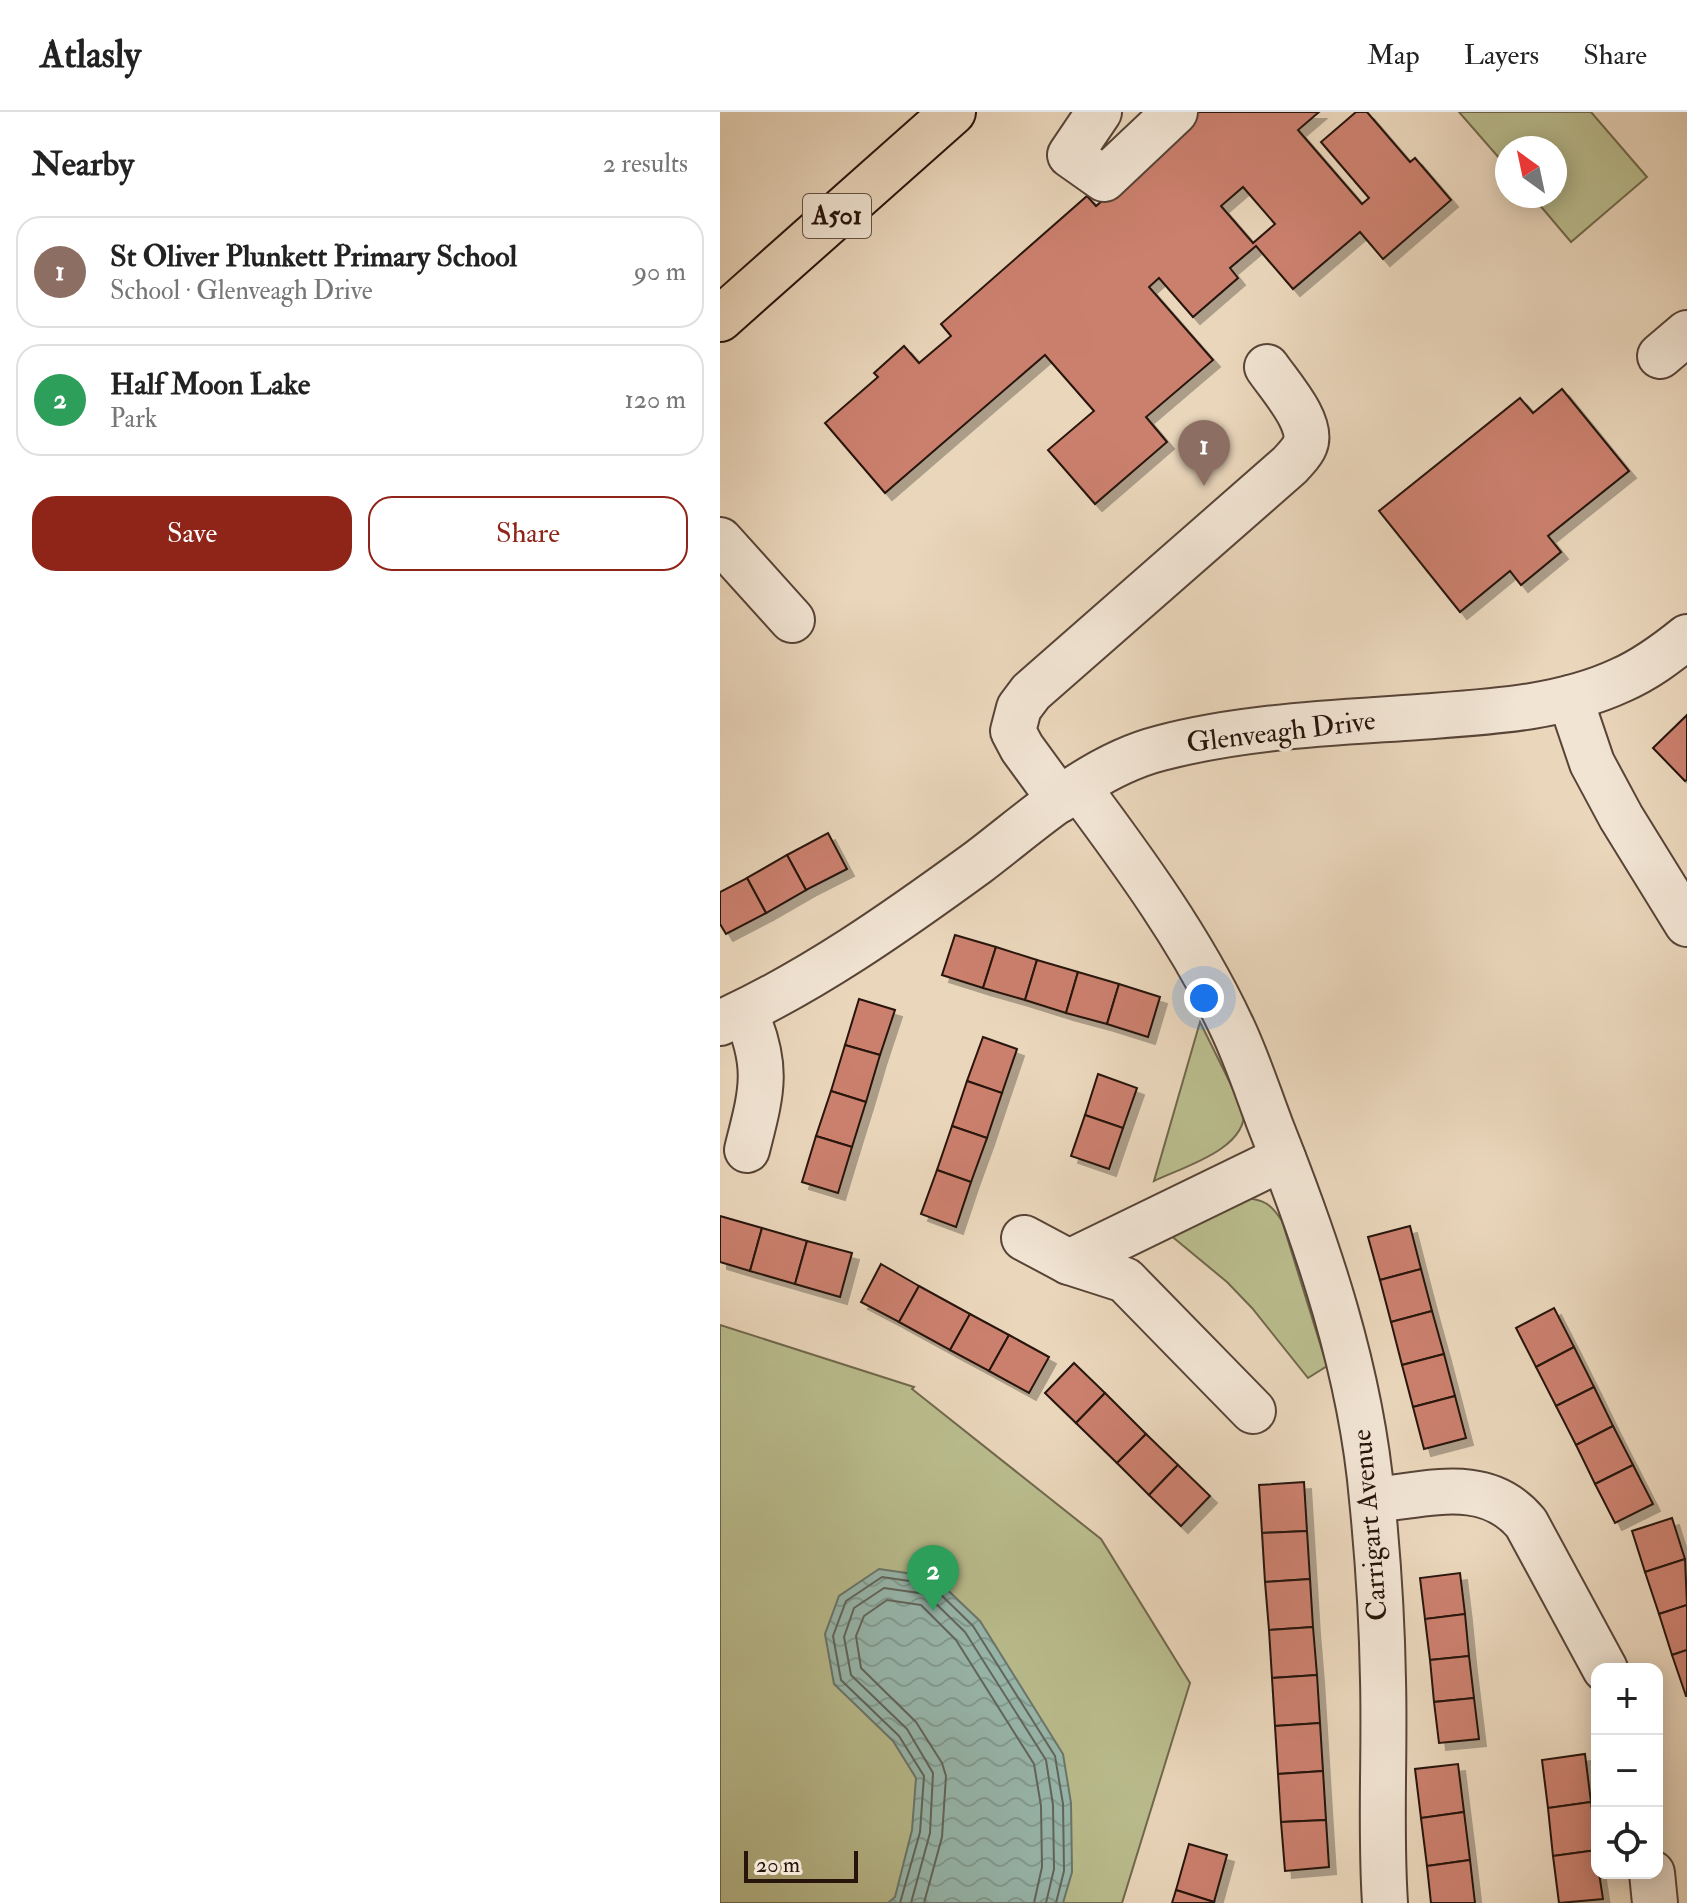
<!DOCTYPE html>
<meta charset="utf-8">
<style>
:root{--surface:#fff;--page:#f2f2f2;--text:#222;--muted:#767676;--line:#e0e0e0;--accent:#8f2418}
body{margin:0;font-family:"IM FELL Double Pica",serif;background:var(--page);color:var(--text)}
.controls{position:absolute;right:24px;bottom:24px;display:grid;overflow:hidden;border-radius:16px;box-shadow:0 4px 20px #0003}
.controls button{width:72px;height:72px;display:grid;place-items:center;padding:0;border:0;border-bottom:2px solid var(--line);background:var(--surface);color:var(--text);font:40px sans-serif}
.compass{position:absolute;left:775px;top:24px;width:72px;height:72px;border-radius:50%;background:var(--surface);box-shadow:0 4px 20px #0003;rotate:327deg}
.scale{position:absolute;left:24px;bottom:20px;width:114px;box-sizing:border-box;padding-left:8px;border:4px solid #27140b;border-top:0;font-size:22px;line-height:28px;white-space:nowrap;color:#27140b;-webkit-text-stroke:6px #f1e4d3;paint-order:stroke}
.you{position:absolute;left:484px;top:886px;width:28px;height:28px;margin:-20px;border:6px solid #fff;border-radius:50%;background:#1a73e8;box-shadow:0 0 0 12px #1a73e833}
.badge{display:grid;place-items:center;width:52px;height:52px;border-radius:50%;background:var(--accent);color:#fff;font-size:26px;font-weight:700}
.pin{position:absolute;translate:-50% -66px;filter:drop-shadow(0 2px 4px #0008)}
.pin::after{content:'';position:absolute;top:42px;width:28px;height:24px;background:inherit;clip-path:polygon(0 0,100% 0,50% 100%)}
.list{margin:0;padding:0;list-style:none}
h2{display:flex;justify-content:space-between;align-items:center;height:104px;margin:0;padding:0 32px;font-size:34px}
h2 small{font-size:26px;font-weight:400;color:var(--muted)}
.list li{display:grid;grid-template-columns:52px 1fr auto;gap:24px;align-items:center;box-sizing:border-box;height:112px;margin:0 16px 16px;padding:0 16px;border:2px solid var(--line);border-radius:24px}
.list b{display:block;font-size:30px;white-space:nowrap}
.list p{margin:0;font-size:26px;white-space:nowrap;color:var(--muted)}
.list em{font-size:26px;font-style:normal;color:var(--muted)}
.actions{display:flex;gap:16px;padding:24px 32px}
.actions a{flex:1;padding:18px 0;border:2px solid var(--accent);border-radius:24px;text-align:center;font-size:28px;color:var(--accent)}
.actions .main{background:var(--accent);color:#fff}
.icon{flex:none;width:44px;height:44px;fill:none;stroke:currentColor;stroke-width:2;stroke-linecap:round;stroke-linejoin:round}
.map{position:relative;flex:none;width:967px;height:1791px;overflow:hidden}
header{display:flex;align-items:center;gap:48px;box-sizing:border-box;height:112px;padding:0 40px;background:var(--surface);border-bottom:2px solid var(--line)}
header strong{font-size:38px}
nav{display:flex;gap:44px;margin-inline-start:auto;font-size:28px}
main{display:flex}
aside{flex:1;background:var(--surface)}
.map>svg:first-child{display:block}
</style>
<header>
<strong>Atlasly</strong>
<nav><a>Map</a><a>Layers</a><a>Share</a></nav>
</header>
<main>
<aside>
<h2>Nearby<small>2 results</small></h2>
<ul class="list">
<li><span class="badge" style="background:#8d6e63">1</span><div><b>St Oliver Plunkett Primary School</b><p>School · Glenveagh Drive</p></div><em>90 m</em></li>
<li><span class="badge" style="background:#2e9e5b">2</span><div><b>Half Moon Lake</b><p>Park</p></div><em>120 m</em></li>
</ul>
<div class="actions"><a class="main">Save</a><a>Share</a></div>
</aside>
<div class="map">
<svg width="967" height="1791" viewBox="0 0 967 1791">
<defs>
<pattern id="water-waves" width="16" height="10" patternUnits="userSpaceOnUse" patternTransform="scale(2)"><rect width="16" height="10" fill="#98b9af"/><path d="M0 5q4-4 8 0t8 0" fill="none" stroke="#839e95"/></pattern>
<filter id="shadow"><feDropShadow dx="7" dy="7" stdDeviation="0" flood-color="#0004"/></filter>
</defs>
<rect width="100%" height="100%" fill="#ead6bb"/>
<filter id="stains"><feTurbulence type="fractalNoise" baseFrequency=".0025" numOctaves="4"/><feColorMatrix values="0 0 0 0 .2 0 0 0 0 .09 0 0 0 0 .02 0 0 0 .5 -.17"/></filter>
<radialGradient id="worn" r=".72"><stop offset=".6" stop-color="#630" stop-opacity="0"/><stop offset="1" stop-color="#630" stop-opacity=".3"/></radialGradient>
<g fill="#babd8e" stroke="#70684c" stroke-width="2">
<path d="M739,0H871L927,65L851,130L812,84H835V36H787V55Z"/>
<path d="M480,910L524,999C527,1037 463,1055 434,1069Z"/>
<path d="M523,1086C544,1087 551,1092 562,1109L607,1254L588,1266L532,1196L507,1170L449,1122Z"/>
<path d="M0,1213L194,1275L192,1277L381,1427L470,1571L402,1791H0Z"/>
</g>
<path fill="url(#water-waves)" stroke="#6b776d" stroke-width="2" d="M159,1457L214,1465L260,1509L343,1642L351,1691L352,1760L343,1791H168L175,1785L192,1718L196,1666L173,1629L114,1572L105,1522L119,1484Z"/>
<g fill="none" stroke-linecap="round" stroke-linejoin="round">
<g stroke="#60665d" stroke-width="2">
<path d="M180,1791L200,1720L204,1664L179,1624L121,1568L113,1524L126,1489L162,1465L210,1472L253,1514L335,1644L343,1692L344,1759L336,1791"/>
<path d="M191,1791L210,1721L213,1661L187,1617L131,1563L124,1525L134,1496L164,1476L206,1482L245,1520L326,1648L333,1693L334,1757L326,1791"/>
<path d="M204,1791L222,1725L226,1664L222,1651L196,1610L141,1556L136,1524L144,1504L167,1488L201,1493L236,1528L314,1652L321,1694L322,1755L314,1791"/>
</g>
</g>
<g fill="#cb806e" stroke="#27140b" stroke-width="2" fill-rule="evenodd" filter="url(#shadow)">
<path d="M462,0H599L578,18L642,92L649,86L601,30L636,0H647L690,50L695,46L731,88L663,147L640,120L573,177L536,134L510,156L518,166L473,205L439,166L429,175L493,248L426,305L447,330L375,392L328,338L374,299L325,243L165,381L105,311L158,265L154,261L184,234L199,251L231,224L221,212L367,84L376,94L469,13ZM523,75L555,112L533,131L501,94Z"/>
<path d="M842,277L909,359L828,424L841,440L801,473L790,459L740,500L659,399L800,286L813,301Z"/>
<path d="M967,603V668L965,669L933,636Z"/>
<path d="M108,721L127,757L86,778L67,743Z"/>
<path d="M67,743L86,778L46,801L27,766Z"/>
<path d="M27,766L46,801L6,822L0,812V780Z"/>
<path d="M235,823L276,835L263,876L222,863Z"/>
<path d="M276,835L317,848L305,888L263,876Z"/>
<path d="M317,848L358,860L346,901L305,888Z"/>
<path d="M358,860L399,872L387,912L346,901Z"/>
<path d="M399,872L440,885L428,925L387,912Z"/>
<path d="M139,887L175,898L160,943L125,933Z"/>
<path d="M263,925L297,937L282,981L247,969Z"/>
<path d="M125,933L160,943L146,990L111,979Z"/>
<path d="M378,962L417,976L403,1016L365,1003Z"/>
<path d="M247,969L282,981L267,1026L232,1014Z"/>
<path d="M111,979L146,990L132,1035L96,1024Z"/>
<path d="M365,1003L403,1016L389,1057L351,1044Z"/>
<path d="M232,1014L267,1026L251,1070L217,1058Z"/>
<path d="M96,1024L132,1035L118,1081L82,1070Z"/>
<path d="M217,1058L251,1070L236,1115L201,1102Z"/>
<path d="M0,1104L42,1116L30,1159L0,1150Z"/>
<path d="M690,1114L701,1157L660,1168L648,1125Z"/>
<path d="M42,1116L87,1129L75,1172L30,1159Z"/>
<path d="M87,1129L132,1141L120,1185L75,1172Z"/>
<path d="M161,1152L199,1174L179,1210L141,1190Z"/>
<path d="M701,1157L712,1199L671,1210L660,1168Z"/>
<path d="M199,1174L250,1202L230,1238L179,1210Z"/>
<path d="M834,1196L854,1235L816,1255L796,1216Z"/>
<path d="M712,1199L724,1242L682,1253L671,1210Z"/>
<path d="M250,1202L289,1223L269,1259L230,1238Z"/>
<path d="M289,1223L329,1245L309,1281L269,1259Z"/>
<path d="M854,1235L874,1275L836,1294L816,1255Z"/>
<path d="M724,1242L735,1284L693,1295L682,1253Z"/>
<path d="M354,1251L385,1281L356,1311L325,1281Z"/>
<path d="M874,1275L893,1314L856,1333L836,1294Z"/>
<path d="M385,1281L426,1322L397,1351L356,1311Z"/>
<path d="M735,1284L746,1326L704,1337L693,1295Z"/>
<path d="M893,1314L913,1353L875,1372L856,1333Z"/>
<path d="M426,1322L458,1353L429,1383L397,1351Z"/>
<path d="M458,1353L490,1384L461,1414L429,1383Z"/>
<path d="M913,1353L933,1392L895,1411L875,1372Z"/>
<path d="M584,1370L587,1419L542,1421L539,1373Z"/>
<path d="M952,1406L965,1447L925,1460L912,1419Z"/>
<path d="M587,1419L590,1467L545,1470L542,1421Z"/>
<path d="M965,1447L967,1493L939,1502L925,1460Z"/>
<path d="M740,1461L745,1502L705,1507L700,1466Z"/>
<path d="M590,1467L593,1515L549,1518L545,1470Z"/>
<path d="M967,1493V1538L952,1543L939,1502Z"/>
<path d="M745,1502L749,1544L710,1548L705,1507Z"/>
<path d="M593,1515L597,1563L552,1566L549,1518Z"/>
<path d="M967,1538V1584H966L952,1543Z"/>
<path d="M749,1544L754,1586L714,1590L710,1548Z"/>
<path d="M597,1563L600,1611L555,1614L552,1566Z"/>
<path d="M754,1586L759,1627L719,1631L714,1590Z"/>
<path d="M600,1611L603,1659L558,1662L555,1614Z"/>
<path d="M865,1642L871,1690L828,1696L822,1648Z"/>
<path d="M738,1652L744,1700L701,1706L695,1657Z"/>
<path d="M603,1659L606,1708L561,1710L558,1662Z"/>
<path d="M871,1690L877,1738L833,1744L828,1696Z"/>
<path d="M744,1700L750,1748L707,1754L701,1706Z"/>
<path d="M606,1708L609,1755L565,1759L561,1710Z"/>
<path d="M469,1732L507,1743L494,1790L456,1778Z"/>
<path d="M877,1738V1761H879L883,1787L839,1791L833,1744Z"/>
<path d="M750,1748L755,1791H711L707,1754Z"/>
<path d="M456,1778L494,1790L493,1791H452Z"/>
</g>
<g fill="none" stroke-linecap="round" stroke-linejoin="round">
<defs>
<g id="minor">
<path d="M379,0L350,43L384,67L455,0"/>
<path d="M940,244L967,221"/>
<path d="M0,428L72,508"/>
<path d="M850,586L872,651L901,705L967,812"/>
<path d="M358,675C414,750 471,828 511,913C527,946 538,981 551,1015C598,1133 641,1259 652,1387C658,1446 662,1508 663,1568C665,1642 660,1716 665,1791"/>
<path d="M340,688L302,636L293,619L299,596L311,580L570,353C575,347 582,341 585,333C594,311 559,273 547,255"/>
<path d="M25,900C50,956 41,982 27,1038"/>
<path d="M0,911C91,870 176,810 257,751C314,708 370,654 441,636C525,614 613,611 699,605C766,600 839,597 901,568C926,557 946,542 967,525"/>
<path d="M304,1126L349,1150L405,1168L533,1299"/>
<path d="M349,1150L563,1046"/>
<path d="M653,1388C708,1383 766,1363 806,1411L885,1557"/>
<path d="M932,1761L935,1791"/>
</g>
<path id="major" d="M0,207L233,0"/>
</defs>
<use href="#minor" stroke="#584437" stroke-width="48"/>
<use href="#major" stroke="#27140b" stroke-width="48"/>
<use href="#minor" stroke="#f1e4d3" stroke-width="44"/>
<use href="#major" stroke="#ead6bb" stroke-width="44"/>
</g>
<g text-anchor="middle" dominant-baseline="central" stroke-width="7" stroke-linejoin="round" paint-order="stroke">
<rect fill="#f1e4d3" stroke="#645247" stroke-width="2" x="83" y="82" width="68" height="44" rx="6"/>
<g font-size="26" font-weight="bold" fill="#27140b">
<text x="117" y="104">A501</text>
</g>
<g font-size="28" fill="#27140b" stroke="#f1e4d3">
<text transform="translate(561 620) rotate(-7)">Glenveagh Drive</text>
<text transform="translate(650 1413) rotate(-95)">Carrigart Avenue</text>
</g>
</g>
<rect width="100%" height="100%" filter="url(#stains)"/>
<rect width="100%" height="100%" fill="url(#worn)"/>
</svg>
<div class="controls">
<button>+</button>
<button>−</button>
<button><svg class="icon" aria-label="locate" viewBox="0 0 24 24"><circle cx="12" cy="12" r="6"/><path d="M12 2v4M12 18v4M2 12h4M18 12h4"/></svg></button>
</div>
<svg class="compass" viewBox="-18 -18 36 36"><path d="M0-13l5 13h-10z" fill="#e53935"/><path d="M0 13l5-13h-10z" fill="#767676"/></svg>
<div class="scale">20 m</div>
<div class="you"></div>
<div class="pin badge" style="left:484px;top:374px;background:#8d6e63">1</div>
<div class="pin badge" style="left:213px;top:1499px;background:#2e9e5b">2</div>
</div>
</main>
